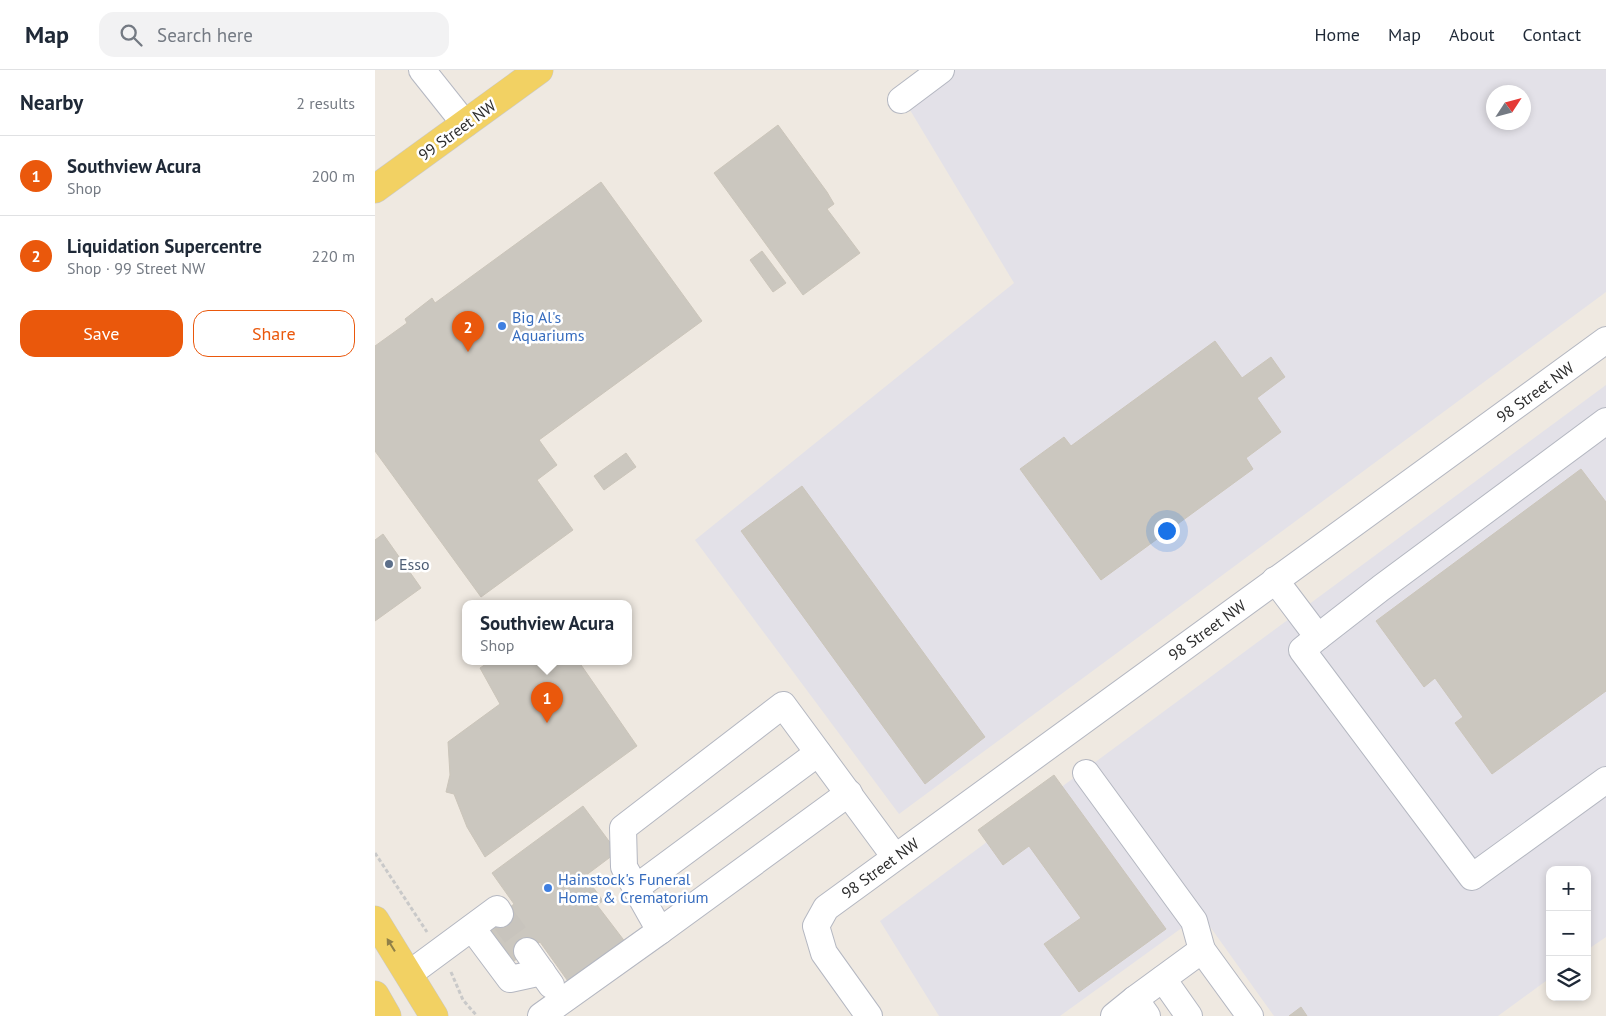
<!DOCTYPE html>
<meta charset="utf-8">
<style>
:root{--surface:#fff;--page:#f2f2f3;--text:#1f2937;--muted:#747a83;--line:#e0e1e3;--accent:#ea580c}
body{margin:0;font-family:"PT Sans",sans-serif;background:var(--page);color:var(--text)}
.controls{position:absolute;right:15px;bottom:15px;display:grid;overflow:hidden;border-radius:10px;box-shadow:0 2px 8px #0003}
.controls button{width:45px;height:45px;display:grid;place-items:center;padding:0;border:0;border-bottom:1px solid var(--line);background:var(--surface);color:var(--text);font:25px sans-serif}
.compass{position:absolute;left:1111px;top:15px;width:45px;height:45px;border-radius:50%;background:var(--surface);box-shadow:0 2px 8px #0003;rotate:54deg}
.you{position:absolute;left:791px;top:460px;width:18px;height:18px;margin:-12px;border:4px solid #fff;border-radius:50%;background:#1a73e8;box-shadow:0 0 0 8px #1a73e833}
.badge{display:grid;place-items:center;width:32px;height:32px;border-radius:50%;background:var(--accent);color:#fff;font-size:16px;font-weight:700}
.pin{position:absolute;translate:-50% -41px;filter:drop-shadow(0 1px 2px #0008)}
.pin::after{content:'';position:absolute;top:26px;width:18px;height:15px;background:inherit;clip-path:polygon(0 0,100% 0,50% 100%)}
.popup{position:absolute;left:87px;top:530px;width:170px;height:65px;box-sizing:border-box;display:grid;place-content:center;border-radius:10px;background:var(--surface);filter:drop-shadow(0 1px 4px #0005);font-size:16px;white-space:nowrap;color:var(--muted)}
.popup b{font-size:19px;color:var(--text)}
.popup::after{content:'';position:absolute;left:50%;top:100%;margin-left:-10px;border:10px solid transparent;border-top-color:var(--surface)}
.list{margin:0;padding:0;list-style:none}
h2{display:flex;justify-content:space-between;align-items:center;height:65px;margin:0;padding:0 20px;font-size:21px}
h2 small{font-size:16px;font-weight:400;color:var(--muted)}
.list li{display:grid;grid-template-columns:32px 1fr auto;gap:15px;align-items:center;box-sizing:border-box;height:80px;padding:0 20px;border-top:1px solid var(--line)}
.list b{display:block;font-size:19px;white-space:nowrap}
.list p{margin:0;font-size:16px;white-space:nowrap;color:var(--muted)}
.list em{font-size:16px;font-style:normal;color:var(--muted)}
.actions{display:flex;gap:10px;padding:15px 20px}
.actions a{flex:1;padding:11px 0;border:1px solid var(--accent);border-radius:15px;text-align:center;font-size:18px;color:var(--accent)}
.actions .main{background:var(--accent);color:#fff}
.icon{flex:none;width:28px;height:28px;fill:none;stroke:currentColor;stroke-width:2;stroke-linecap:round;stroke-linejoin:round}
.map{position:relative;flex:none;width:1231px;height:946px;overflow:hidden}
header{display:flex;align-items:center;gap:30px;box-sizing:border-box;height:70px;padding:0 25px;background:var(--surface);border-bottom:1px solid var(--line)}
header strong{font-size:24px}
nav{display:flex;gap:28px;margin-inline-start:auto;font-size:18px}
.search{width:350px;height:45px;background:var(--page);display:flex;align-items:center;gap:12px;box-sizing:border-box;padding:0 18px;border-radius:15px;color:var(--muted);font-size:19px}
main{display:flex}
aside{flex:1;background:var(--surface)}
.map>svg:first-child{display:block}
</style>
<header>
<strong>Map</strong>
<div class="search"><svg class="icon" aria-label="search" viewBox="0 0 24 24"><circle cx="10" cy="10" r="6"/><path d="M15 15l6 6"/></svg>Search here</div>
<nav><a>Home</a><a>Map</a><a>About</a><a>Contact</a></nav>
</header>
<main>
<aside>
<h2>Nearby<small>2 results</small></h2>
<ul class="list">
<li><span class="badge">1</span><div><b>Southview Acura</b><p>Shop</p></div><em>200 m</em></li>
<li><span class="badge">2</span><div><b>Liquidation Supercentre</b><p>Shop · 99 Street NW</p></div><em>220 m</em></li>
</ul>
<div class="actions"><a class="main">Save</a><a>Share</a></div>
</aside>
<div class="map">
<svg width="1231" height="946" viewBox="0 0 1231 946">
<rect width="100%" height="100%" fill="#efe9e1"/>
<g fill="#e3e1e8" fill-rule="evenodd">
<path d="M569,0H1231V222L524,744L320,470L639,213L529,30ZM1118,22H1148V52H1118Z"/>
<path d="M1231,315V867L1212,880V800H1175V908L1123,946H899L826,844L685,946H564L505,851Z"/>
</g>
<g fill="#cbc7bf" stroke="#cbc5ba">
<path d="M403,55L452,122L459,134L452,139L485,183L428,225L339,103Z"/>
<path d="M226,112L327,251L164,370L182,395L162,410L198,460L106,527L0,381V276L32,253L30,249L57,228L60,233Z"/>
<path d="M387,181L411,213L398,222L375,190Z"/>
<path d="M840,271L867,308L896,287L910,307L882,328L906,362L871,388L878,399L726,510L645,399L689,367L696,376Z"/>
<path d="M251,383L261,397L229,420L219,406Z"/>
<path d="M1206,399L1231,432V621L1117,704L1080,653L1088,647L1060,608L1049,617L1001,551Z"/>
<path d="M427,416L610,667L550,714L366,461Z"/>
<path d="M8,464L46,518L0,551V470Z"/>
<path d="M114,592H204L262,676L110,787L92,757L79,724L71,722L75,705L73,672L125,634L105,598Z"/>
<path d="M679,705L791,859L704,922L669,874L706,848L654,776L628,795L603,760Z"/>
<path d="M208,736L242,782L210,806L228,831L222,835L251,873L195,914L165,872L139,891L112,855L139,834L117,803Z"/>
<path d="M926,937L932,946H914Z"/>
</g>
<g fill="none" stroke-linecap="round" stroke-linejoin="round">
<path stroke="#c8c4bd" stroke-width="26" stroke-dasharray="26 13" stroke-linecap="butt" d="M125,844L152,881"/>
<defs>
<g id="minor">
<path d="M47,0L90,54"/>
<path d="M526,30L566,0"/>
<path d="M900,510L943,567L927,580L1097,807L1231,710"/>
<path d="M943,567L1006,518L1231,351"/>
<path d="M711,703L819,851L827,880"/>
<path d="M262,817L443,683"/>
<path d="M97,858L135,909L167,902"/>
<path d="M285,861L474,723"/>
<path d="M152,881L176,915"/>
<path d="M34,904L122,839L125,844"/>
<path d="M788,909L814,946"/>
<path d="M166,946L285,861L249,797L248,758L408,635L520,787"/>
<path d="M494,946L449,883L441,856L451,838L1231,270"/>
<path d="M739,946L760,929"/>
<path d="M772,946L760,929L827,880L875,946"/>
</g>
<g id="major">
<path d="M0,119L164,0"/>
<path d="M0,850L59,946"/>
<path d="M0,925L12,946"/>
</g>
</defs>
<use href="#minor" stroke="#b4b7c1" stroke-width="28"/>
<use href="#major" stroke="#c9c9c9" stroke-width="29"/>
<g stroke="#c9c9c9" stroke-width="3" stroke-dasharray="4 2.5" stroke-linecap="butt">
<path d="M0,783L52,862"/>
<path d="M76,902L88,930L102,946"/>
</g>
<use href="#minor" stroke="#fff" stroke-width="26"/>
<use href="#major" stroke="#f2d163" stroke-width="28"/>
</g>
<defs><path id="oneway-solid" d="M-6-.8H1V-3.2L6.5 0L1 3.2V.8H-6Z" transform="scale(1.25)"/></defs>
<use fill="#908048" href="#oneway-solid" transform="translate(16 875) rotate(-122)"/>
<g fill="#3f7fe0" stroke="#fff" stroke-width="2">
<circle cx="127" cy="256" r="5"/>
<circle cx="173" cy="818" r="5"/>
</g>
<circle fill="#5c6f8a" stroke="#fff" stroke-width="2" cx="14" cy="494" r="5"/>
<g text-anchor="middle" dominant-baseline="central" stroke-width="5" stroke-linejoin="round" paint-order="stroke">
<g font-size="16" fill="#2e2e2e" stroke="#fff">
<text transform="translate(82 60) rotate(-36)">99 Street NW</text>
<text transform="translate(1160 322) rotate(-36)">98 Street NW</text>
<text transform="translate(832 560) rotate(-36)">98 Street NW</text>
<text transform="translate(505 798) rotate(-36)">98 Street NW</text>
</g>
<g font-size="16" fill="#366cbe" stroke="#fff" text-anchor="start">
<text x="137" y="247">Big Al's<tspan x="137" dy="18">Aquariums</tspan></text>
<text x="183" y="809">Hainstock's Funeral<tspan x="183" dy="18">Home &amp; Crematorium</tspan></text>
</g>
<g font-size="16" fill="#4e5e75" stroke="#fff" text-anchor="start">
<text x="24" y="494">Esso</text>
</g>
</g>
</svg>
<div class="controls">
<button>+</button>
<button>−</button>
<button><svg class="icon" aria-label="layers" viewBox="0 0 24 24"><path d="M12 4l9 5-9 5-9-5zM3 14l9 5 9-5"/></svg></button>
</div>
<svg class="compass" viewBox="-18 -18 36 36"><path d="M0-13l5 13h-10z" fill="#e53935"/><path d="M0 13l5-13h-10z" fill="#747a83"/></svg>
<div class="you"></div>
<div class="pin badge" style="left:172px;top:653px">1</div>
<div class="popup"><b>Southview Acura</b>Shop</div>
<div class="pin badge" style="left:93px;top:282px">2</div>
</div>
</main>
